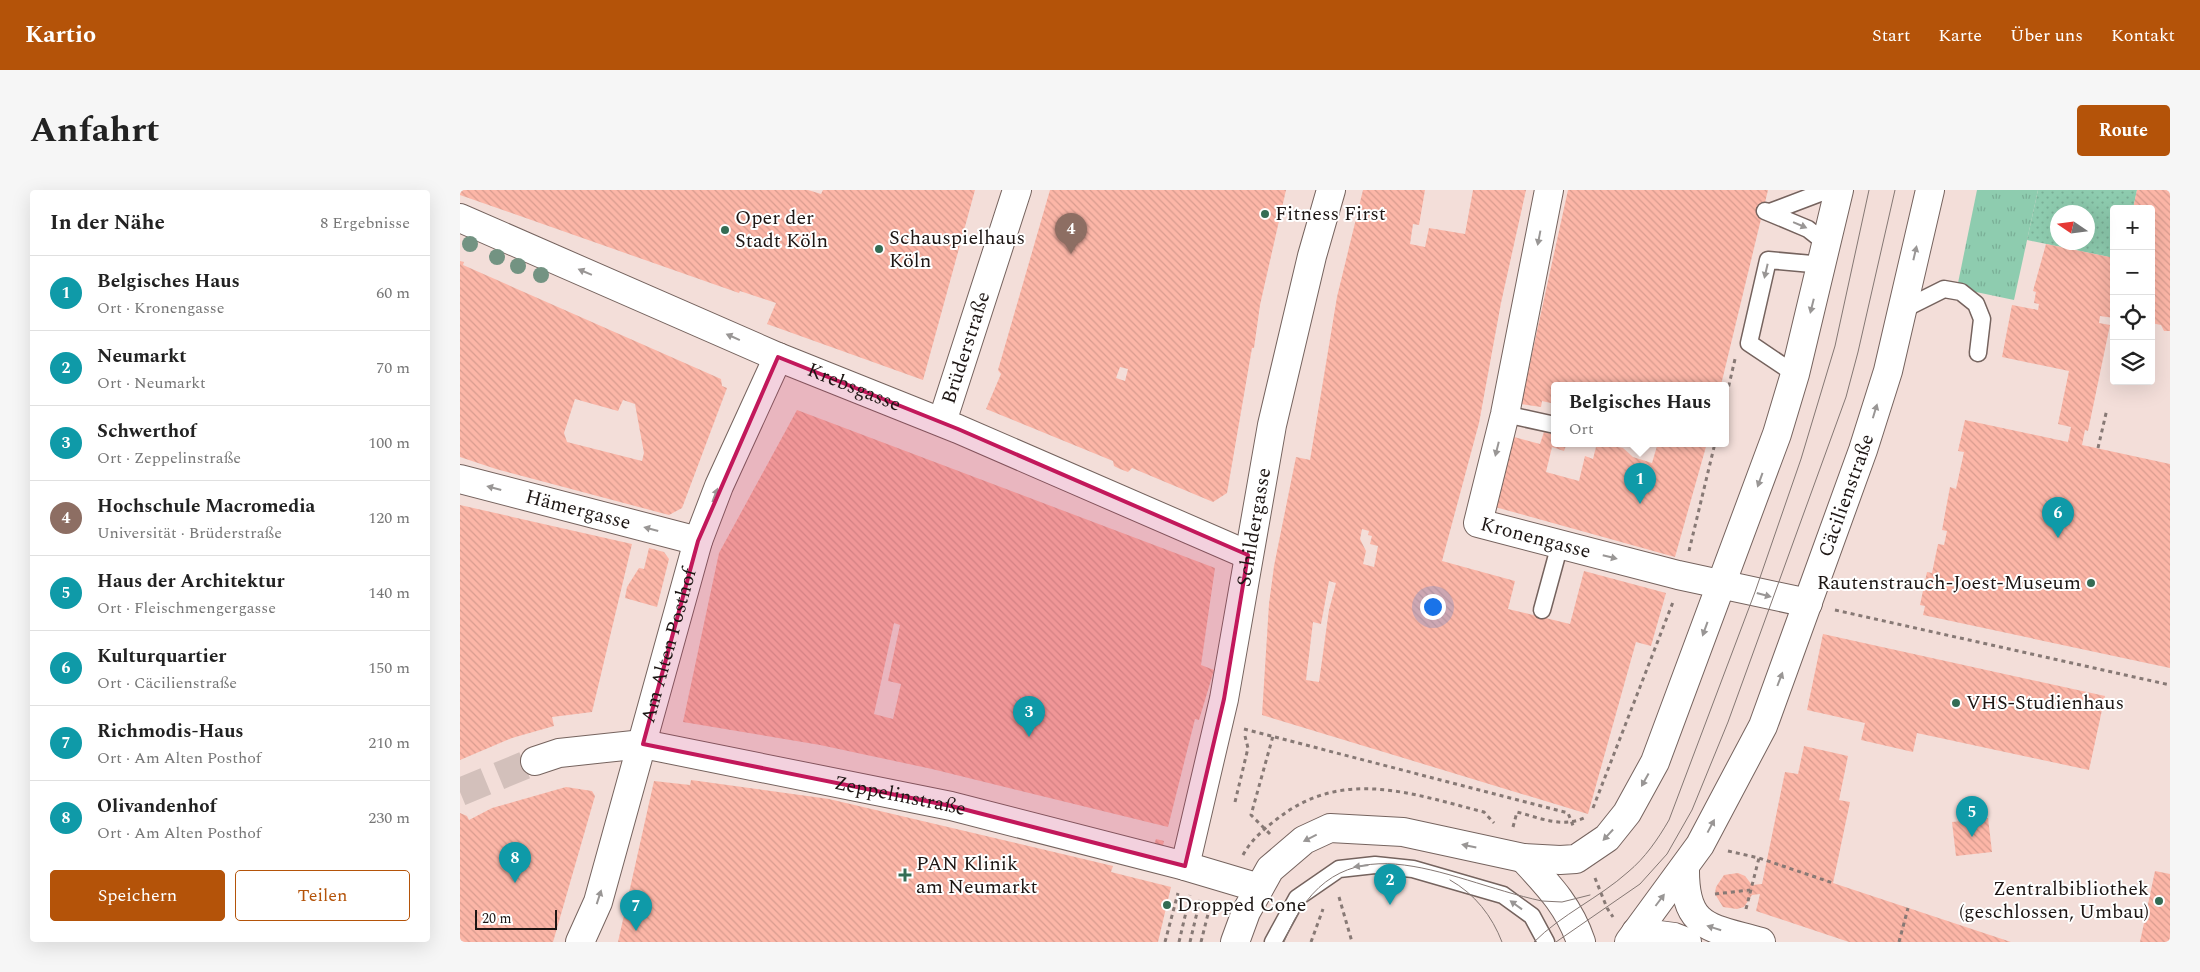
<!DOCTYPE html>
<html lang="de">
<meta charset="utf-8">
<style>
:root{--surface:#fff;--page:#f6f6f6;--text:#222;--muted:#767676;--line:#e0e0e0;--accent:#b45309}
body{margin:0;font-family:Spectral,serif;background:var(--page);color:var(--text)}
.controls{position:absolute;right:15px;top:15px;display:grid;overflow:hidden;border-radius:5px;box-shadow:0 5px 20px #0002}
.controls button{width:45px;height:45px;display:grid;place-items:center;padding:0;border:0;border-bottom:1px solid var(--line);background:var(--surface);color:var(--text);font:25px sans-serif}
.compass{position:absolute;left:1590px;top:15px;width:45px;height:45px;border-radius:50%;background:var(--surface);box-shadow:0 5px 20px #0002;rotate:283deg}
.scale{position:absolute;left:15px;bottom:12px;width:82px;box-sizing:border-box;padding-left:5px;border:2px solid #1d1614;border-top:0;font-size:14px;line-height:18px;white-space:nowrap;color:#1d1614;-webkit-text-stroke:4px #fff;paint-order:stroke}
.you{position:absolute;left:972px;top:416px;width:18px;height:18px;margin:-12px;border:4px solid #fff;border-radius:50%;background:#1a73e8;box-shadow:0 0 0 8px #1a73e833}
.badge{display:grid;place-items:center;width:32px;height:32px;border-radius:50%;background:var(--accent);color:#fff;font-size:16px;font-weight:700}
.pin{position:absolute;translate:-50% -41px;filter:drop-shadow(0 1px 2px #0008)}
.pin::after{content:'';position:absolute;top:26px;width:18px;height:15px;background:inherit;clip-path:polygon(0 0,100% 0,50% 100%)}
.popup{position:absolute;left:1091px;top:192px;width:178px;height:65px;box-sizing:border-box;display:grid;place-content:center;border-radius:5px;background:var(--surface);filter:drop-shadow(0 1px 4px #0005);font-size:16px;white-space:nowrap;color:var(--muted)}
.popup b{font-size:19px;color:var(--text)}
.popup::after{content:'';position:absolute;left:50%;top:100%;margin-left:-10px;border:10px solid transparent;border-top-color:var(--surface)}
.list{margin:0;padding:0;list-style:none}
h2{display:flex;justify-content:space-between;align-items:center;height:65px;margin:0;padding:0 20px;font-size:21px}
h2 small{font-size:16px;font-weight:400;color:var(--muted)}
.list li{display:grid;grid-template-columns:32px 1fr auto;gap:15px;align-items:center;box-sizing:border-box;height:75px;padding:0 20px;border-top:1px solid var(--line)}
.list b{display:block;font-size:19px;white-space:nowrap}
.list p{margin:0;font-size:16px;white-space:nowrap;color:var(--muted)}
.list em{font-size:16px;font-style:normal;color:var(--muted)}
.actions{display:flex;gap:10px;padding:15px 20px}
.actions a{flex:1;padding:11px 0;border:1px solid var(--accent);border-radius:5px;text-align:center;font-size:18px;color:var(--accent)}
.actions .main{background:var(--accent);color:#fff}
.icon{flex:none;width:28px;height:28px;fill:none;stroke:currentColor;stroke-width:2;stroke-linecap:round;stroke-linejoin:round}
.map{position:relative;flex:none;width:1710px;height:752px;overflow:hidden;border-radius:5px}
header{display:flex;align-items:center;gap:30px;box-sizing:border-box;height:70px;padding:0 25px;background:var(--accent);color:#fff}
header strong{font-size:24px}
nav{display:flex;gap:28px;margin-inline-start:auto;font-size:18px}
.intro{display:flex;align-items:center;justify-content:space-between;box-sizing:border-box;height:120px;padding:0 30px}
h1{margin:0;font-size:35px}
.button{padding:12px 22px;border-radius:5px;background:var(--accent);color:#fff;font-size:18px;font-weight:700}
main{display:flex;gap:30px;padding:0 30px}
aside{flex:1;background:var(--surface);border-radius:5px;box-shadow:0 5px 20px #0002}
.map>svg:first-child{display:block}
</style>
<header>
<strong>Kartio</strong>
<nav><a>Start</a><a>Karte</a><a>Über uns</a><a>Kontakt</a></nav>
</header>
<div class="intro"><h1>Anfahrt</h1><a class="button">Route</a></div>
<main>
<aside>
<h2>In der Nähe<small>8 Ergebnisse</small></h2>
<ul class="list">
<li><span class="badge" style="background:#0f9aa8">1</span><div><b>Belgisches Haus</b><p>Ort · Kronengasse</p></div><em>60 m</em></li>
<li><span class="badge" style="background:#0f9aa8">2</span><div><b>Neumarkt</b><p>Ort · Neumarkt</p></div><em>70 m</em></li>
<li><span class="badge" style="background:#0f9aa8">3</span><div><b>Schwerthof</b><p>Ort · Zeppelinstraße</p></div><em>100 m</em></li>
<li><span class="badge" style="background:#8d6e63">4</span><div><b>Hochschule Macromedia</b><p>Universität · Brüderstraße</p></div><em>120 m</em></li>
<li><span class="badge" style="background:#0f9aa8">5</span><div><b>Haus der Architektur</b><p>Ort · Fleischmengergasse</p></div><em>140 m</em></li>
<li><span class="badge" style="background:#0f9aa8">6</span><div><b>Kulturquartier</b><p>Ort · Cäcilienstraße</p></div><em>150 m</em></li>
<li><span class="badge" style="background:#0f9aa8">7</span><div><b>Richmodis-Haus</b><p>Ort · Am Alten Posthof</p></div><em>210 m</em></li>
<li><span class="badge" style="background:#0f9aa8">8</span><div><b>Olivandenhof</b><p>Ort · Am Alten Posthof</p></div><em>230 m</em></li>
</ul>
<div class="actions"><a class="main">Speichern</a><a>Teilen</a></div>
</aside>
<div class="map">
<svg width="1710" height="752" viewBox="0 0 1710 752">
<defs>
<pattern id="grass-tufts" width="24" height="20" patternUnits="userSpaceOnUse" patternTransform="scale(1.25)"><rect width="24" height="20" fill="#8eccaf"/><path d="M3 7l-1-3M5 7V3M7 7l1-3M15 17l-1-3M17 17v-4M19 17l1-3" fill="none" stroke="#7aae96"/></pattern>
<pattern id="garden-dots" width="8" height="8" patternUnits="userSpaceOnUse" patternTransform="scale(1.25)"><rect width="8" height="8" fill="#8eccaf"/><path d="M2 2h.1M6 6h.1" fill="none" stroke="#7aae96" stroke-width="1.8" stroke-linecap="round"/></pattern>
<pattern id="building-back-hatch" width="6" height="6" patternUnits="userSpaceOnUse" patternTransform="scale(1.25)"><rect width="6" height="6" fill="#fcb6a7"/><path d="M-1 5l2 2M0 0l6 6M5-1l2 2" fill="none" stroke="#d89c8f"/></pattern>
</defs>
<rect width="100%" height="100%" fill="#f3ded9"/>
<path fill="url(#grass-tufts)" d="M1517,0H1578L1554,110L1497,98Z"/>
<path fill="url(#garden-dots)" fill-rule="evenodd" d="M1578,0H1677L1673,19H1654V68L1567,50ZM1598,22H1628V52H1598Z"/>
<g fill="url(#building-back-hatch)" fill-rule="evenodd">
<path d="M0,0H348L361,4L363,0H515L463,190L307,134L316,113L280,101L279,103L0,5Z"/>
<path d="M590,0H826L800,115L794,158H792L767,303L753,312L672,278L668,282L660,279L654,276L653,271L526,219L541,184L538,180ZM660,177L668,179L665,191L656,188Z"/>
<path d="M903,0H965L959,35L953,34L950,54L965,57L969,38L1005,44L1013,0H1066L1041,113L1019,233L982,371L1055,391L1048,419L1110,434L1124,381L1206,403L1191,456L1176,452L1128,624L802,525L809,414L814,376L836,267L850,270L877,107ZM902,339L909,341L908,345L912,346L910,354L918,356L914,377L903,374L906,361L900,349ZM869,391L876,393L869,420L859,492L846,490L853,432L861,434Z"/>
<path d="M1108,0H1308L1261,195H1095V214L1082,211L1081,217L1061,214Z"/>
<path d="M1677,0H1710V141H1704L1701,135L1691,133V19H1673Z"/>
<path d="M1586,54L1654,68V128L1640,126L1639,133L1650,135L1628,241L1625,240L1622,255L1710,274V478L1463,425L1465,416L1460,415L1467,382L1472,383L1478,354L1484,355L1487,341L1482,340L1490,297L1496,299L1504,262L1498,261L1505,230L1608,252L1611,237L1598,234L1609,181L1542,167L1552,115L1578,120L1579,114L1574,113L1576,102L1573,101Z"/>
<path d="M0,71L4,72L3,75L261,189L262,196L267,198L222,318L209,325L36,279L0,267ZM115,209L158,221L163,210L175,214L184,263L182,271L107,252L104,243Z"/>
<path d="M337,220L755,378L741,475L754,480L739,530L735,529L708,637L472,579L360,555L223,532L259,363ZM434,433L440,435L428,491L441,494L433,529L414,524Z"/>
<path d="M1084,242L1095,245V253H1107L1104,261L1092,257L1086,282L1119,291L1125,266L1133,269L1137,253L1163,258L1173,267L1192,273L1197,256L1187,253H1247L1215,367L1035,317L1054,247L1080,254Z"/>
<path d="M0,315L172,354L132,522L92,527L94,536L52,548L0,570Z"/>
<path d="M189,358L204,362L209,369L197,417L165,408L167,397L179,378L184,379Z"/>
<path d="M1363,444L1645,506L1629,580L1457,543L1453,562L1401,550L1405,533L1347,520Z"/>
<path d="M1344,556L1388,566L1379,610L1390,612L1373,693L1551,752H1389L1296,721L1300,704L1292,705L1284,717L1277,719L1263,717L1255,704L1256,697L1264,685L1278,683L1285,686L1292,695L1302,694L1325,582L1338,584Z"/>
<path d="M231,590L369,609L653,676L651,682L711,697L698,752H158L194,591L230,595Z"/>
<path d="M106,597L132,601L135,606L93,752H0V623L7,626L9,630L32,618Z"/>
<path d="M1528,628L1532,662L1496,666L1492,632Z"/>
<path d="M696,649L704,651L702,660L693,658Z"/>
<path d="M1695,681L1710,684V752H1680Z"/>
</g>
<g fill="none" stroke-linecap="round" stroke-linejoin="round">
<path stroke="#d3c0bb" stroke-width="28" stroke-dasharray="28 14" stroke-linecap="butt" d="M0,602L75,571"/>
<defs>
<g id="lane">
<path d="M1305,21L1348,39L1367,54"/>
<path d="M1310,22L1368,0"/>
<path d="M1442,120L1484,99L1501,102L1516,114L1522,129L1518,163"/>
<path d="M1335,184L1289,153L1308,70L1363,75"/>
<path d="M1045,224L1095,235"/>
<path d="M1082,420L1100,354"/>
<path d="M813,752L837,708L879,679L915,675L953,679L1043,705L1072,726L1086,752"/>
</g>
<g id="street">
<path id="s1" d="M1089,0L1045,224L1018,333L1218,385L1348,413"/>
<path id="s2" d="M0,28L318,167L498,239L788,365"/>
<path id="s3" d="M482,232L557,0"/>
<path id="s4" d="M0,289L238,351"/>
<path id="s5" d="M75,571L99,563L183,554L491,616L725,676L799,698"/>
<path id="s6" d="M725,676L764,509L812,235L852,66L871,0"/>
<path d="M1225,677C1224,740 1250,737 1301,752"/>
<path d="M1176,742L1214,747L1227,752"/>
<path id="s7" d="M120,752L138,712L238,351L259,296L318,167"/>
</g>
<g id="secondary">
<path d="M1063,668C1088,695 1109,716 1121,752"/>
<path d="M775,752L786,722L810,679L844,650L870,638L943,642L1063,668L1100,670L1116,669L1147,648L1167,623L1195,572L1317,244L1335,184L1379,0"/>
<path id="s8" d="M1169,752L1240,655L1303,536L1403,260L1428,181L1470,0"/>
</g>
</defs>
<use href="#lane" stroke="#75635e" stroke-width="19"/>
<use href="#street" stroke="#75635e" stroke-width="30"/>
<use href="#secondary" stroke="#75635e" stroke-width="30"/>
<g stroke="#877975" stroke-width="3" stroke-dasharray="4 4" stroke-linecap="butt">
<path d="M1265,212L1275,169"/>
<path d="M1638,258L1647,219"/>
<path d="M1229,361L1255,253"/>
<path d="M1375,420L1710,495"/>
<path d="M784,539L1108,623L1114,638"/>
<path d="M775,612L788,558L785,546"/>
<path d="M1133,618L1213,412"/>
<path d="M1053,637L1057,622C1080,628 1102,638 1124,628"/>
<path d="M810,644L791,625L813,546"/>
<path d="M1268,661L1299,668L1373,693"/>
<path d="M783,665C791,650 804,639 817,629C883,577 952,604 1024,622L1034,633"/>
<path d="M1135,688L1147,718L1153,727"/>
<path d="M1255,704L1290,700"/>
<path d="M879,707L892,752"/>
<path d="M1286,719L1299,668"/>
<path d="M705,752L718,703"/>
<path d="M719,752L730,705"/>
<path d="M730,752L740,710"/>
<path d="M741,752L751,712"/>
<path d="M851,752L863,719"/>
<path d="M1439,752L1448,718"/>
</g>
<use href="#lane" stroke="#fff" stroke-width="16"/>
<use href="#street" stroke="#fff" stroke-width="28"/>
<use href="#secondary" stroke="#fff" stroke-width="28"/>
<g stroke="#847773" stroke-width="1">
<path d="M990,690C1015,704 1032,726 1042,752"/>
<path d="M824,752C877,620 983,690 1082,711L1102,712L1130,705"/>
<path d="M1074,752C1102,724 1139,708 1168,682C1185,668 1198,649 1209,630L1295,402L1341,269L1375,156L1409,0"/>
<path d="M1096,752L1180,694L1207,664L1232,620L1268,532L1386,207L1398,162L1435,0"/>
</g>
</g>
<g fill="#739382">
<circle cx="10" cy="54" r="8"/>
<circle cx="37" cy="67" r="8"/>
<circle cx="58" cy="76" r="8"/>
<circle cx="81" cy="85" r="8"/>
</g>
<defs><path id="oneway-solid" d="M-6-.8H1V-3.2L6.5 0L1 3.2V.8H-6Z" transform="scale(1.25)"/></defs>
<g fill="#999695">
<use href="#oneway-solid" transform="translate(1340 35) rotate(23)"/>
<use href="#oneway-solid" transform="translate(1079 48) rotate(101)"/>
<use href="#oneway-solid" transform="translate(1455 63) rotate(-77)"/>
<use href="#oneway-solid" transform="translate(1306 81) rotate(103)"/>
<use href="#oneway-solid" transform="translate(125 82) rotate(-157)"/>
<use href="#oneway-solid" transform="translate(1352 116) rotate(104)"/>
<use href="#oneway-solid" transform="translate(273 147) rotate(-156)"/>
<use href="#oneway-solid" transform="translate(1415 221) rotate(-73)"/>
<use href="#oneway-solid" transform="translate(1037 259) rotate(104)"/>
<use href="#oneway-solid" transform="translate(1300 290) rotate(110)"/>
<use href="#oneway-solid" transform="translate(34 298) rotate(-165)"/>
<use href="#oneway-solid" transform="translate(255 305) rotate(-69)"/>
<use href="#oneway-solid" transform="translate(191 339) rotate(-165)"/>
<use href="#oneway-solid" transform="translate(1150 367) rotate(14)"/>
<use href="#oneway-solid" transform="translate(1304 405) rotate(15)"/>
<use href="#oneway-solid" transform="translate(1245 439) rotate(110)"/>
<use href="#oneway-solid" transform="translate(1320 489) rotate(-69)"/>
<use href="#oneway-solid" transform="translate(1185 590) rotate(119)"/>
<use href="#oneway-solid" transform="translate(1251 636) rotate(-62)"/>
<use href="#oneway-solid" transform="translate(1148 645) rotate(133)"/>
<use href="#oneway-solid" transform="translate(850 648) rotate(153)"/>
<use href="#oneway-solid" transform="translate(1009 656) rotate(-168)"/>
<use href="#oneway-solid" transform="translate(901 676) rotate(173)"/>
<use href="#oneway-solid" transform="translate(139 707) rotate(-72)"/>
<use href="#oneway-solid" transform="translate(1200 710) rotate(-53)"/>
<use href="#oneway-solid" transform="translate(1056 715) rotate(-144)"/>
<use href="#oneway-solid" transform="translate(1254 738) rotate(-163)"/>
</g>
<path fill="#c2185b" fill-opacity="0.2" stroke="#c2185b" stroke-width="4" stroke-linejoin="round" d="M318,167L498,239L788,365L764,509L725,676L491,616L183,554L238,351Z"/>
<g fill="#346c54" stroke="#fff" stroke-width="2">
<circle cx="805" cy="24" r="5"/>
<circle cx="265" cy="40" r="5"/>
<circle cx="419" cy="59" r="5"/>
<circle cx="1631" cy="393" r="5"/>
<circle cx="1496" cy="513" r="5"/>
<path d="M442.5 677.5h5v5h5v5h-5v5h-5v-5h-5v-5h5z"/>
<circle cx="1699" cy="711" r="5"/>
<circle cx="707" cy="715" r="5"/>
</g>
<g text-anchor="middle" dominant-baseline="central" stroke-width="4" stroke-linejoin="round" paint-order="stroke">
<g font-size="20" fill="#1d1614" stroke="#fff" text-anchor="start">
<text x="815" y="24">Fitness First</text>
<text x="275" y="28">Oper der<tspan x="275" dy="23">Stadt Köln</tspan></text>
<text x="429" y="48">Schauspielhaus<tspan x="429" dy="23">Köln</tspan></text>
<text x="1621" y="393" text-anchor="end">Rautenstrauch-Joest-Museum</text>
<text x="1506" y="513">VHS-Studienhaus</text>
<text x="456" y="674">PAN Klinik<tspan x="456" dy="23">am Neumarkt</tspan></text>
<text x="1689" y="699" text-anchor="end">Zentralbibliothek<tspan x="1689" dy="23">(geschlossen, Umbau)</tspan></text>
<text x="717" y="715">Dropped Cone</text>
</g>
<g font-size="20" fill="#1d1614" stroke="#fff">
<text stroke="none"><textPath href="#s3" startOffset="78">Brüderstraße</textPath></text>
<text stroke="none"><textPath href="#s2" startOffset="429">Krebsgasse</textPath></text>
<text stroke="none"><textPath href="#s8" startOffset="500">Cäcilienstraße</textPath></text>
<text stroke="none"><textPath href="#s4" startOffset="122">Hämergasse</textPath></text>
<text stroke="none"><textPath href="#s6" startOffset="346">Schildergasse</textPath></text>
<text stroke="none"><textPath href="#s1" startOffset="400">Kronengasse</textPath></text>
<text stroke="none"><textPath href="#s7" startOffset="310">Am Alten Posthof</textPath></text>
<text stroke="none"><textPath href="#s5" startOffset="372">Zeppelinstraße</textPath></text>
</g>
</g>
</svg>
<div class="controls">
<button>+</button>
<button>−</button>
<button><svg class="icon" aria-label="locate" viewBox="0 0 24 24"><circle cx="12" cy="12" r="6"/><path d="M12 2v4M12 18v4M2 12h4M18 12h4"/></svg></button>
<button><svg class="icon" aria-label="layers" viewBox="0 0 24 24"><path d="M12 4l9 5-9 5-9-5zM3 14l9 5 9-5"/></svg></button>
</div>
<svg class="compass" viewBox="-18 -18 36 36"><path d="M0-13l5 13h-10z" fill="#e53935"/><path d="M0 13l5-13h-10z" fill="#767676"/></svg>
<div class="scale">20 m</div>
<div class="you"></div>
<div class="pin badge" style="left:1180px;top:314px;background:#0f9aa8">1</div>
<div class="popup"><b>Belgisches Haus</b>Ort</div>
<div class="pin badge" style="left:930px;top:715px;background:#0f9aa8">2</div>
<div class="pin badge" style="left:569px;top:547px;background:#0f9aa8">3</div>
<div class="pin badge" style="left:611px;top:64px;background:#8d6e63">4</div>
<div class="pin badge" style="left:1512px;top:647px;background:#0f9aa8">5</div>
<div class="pin badge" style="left:1598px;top:348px;background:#0f9aa8">6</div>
<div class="pin badge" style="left:176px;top:741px;background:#0f9aa8">7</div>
<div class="pin badge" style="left:55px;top:693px;background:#0f9aa8">8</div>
</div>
</main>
